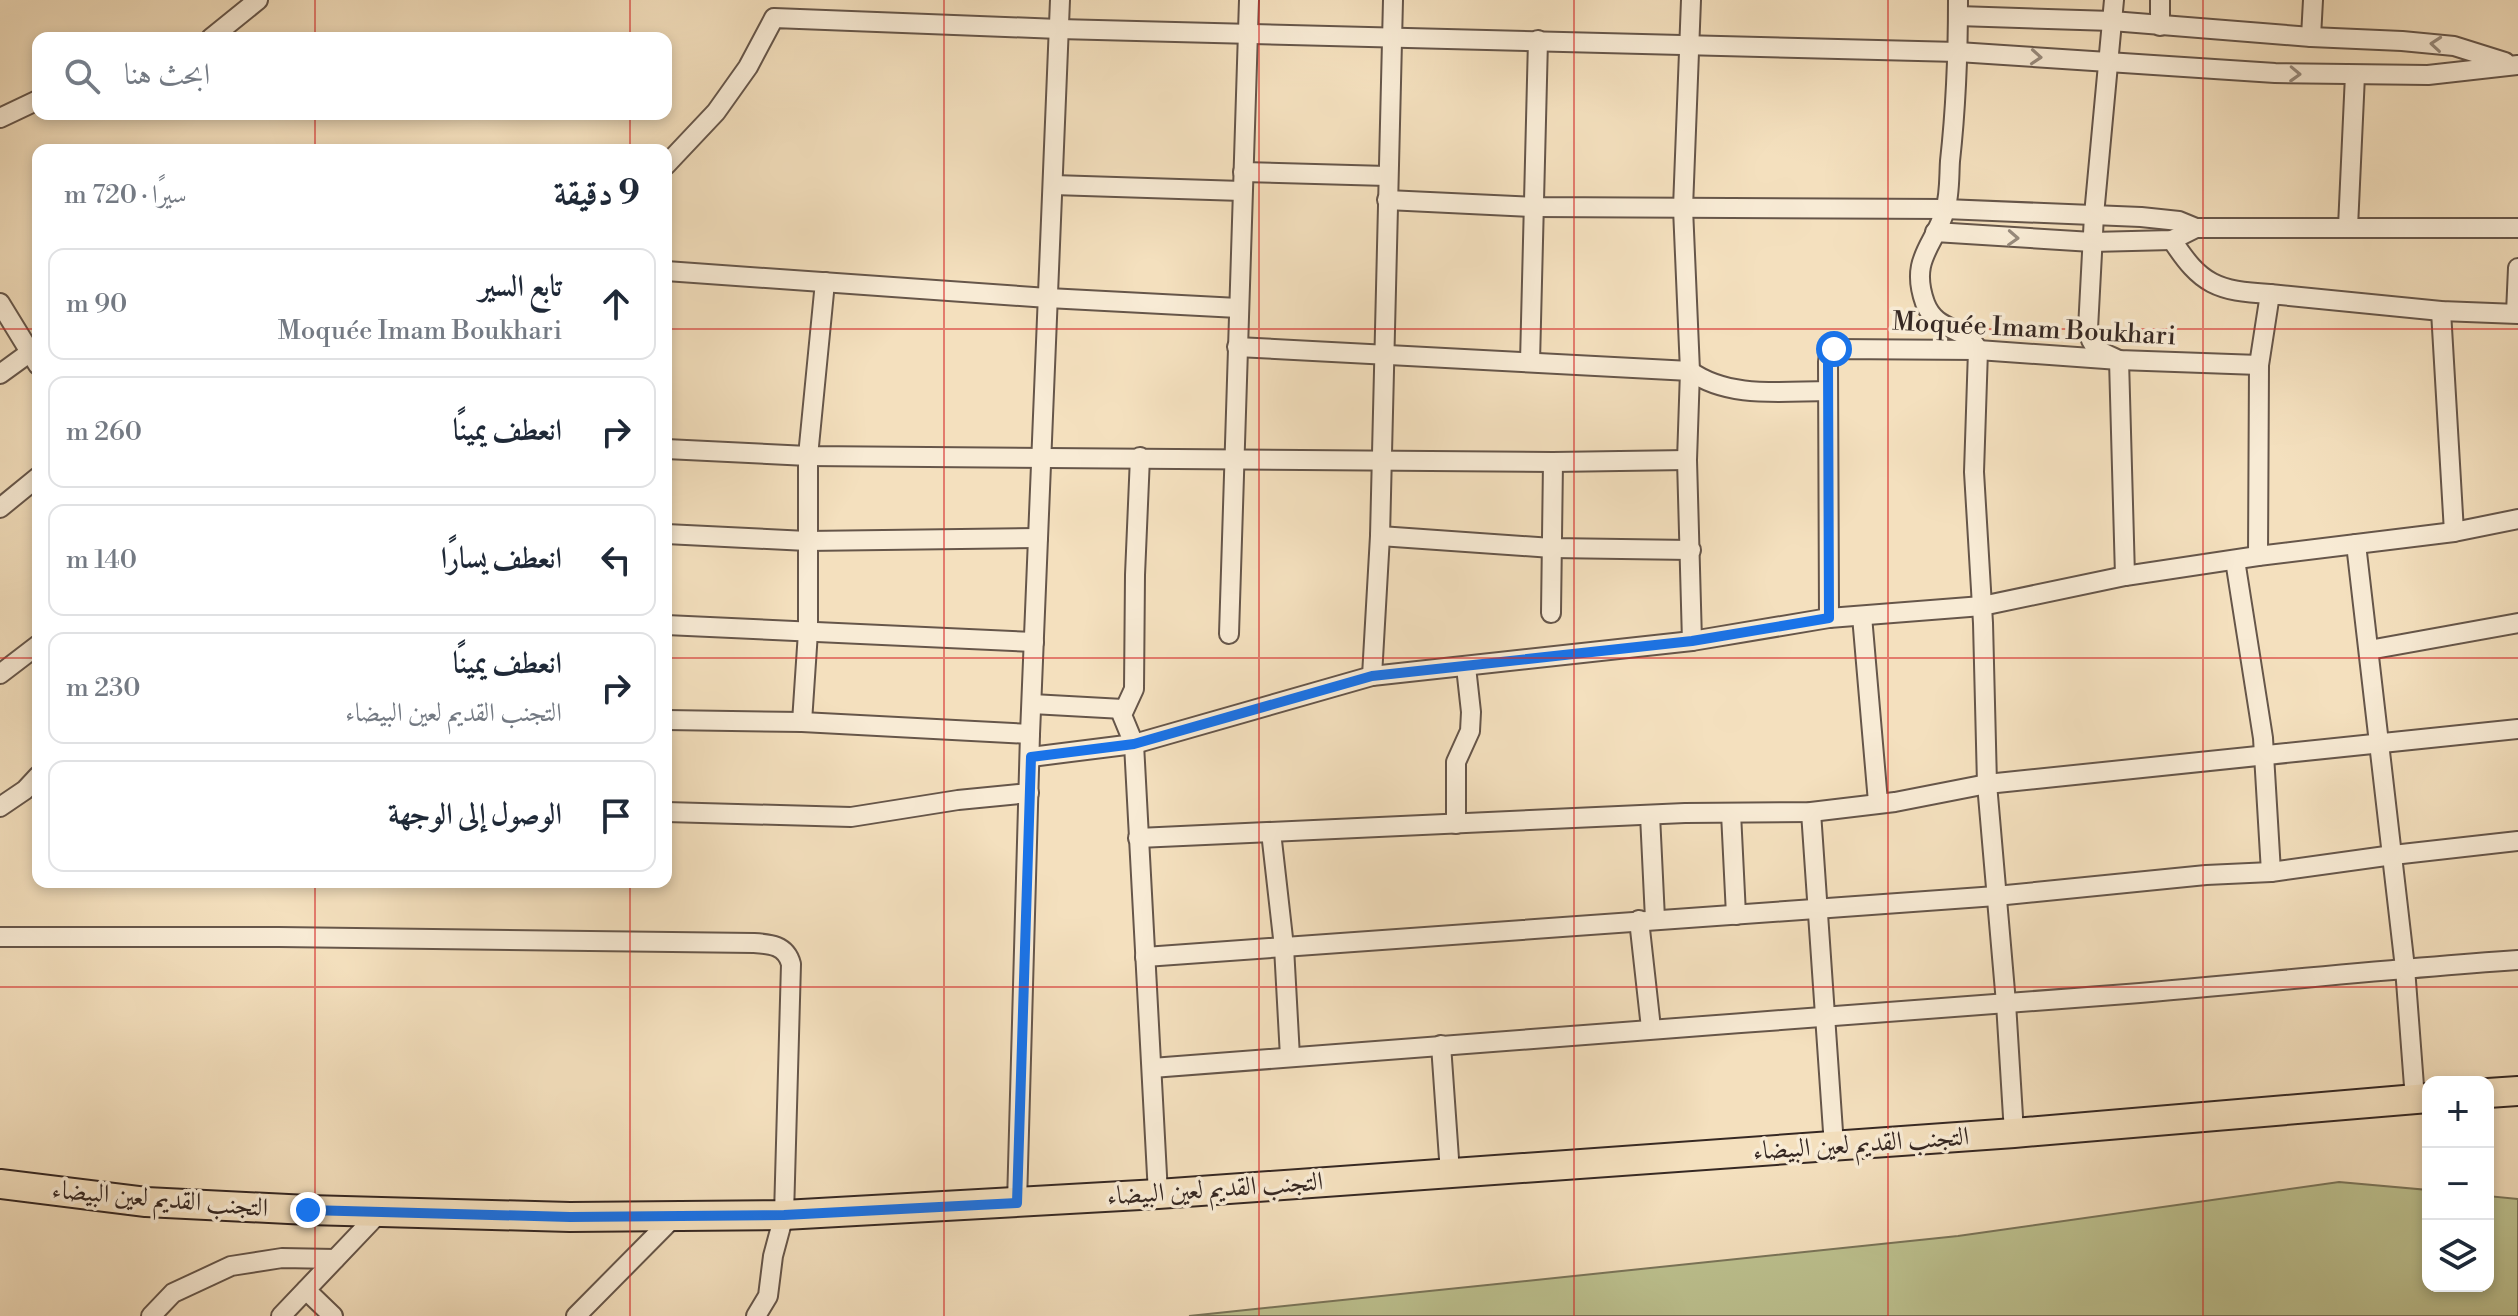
<!DOCTYPE html>
<html lang="ar">
<meta charset="utf-8">
<style>
:root{--surface:#fff;--page:#f6f6f7;--text:#1f2937;--muted:#747a83;--line:#e0e1e3}
body{margin:0;font-family:"Libre Bodoni",Amiri,serif;background:var(--page);color:var(--text);direction:rtl}
.controls{position:absolute;right:24px;bottom:24px;display:grid;overflow:hidden;border-radius:16px;box-shadow:0 4px 12px #0003}
.controls button{width:72px;height:72px;display:grid;place-items:center;padding:0;border:0;border-bottom:2px solid var(--line);background:var(--surface);color:var(--text);font:40px sans-serif}
.stop{position:absolute;width:24px;height:24px;margin:-18px;border:6px solid #1a73e8;border-radius:50%;background:#fff}
.stop.end{background:#1a73e8;border-color:#fff;box-shadow:0 2px 8px #0008}
.list{margin:0;padding:0;list-style:none}
h2{display:flex;justify-content:space-between;align-items:center;height:104px;margin:0;padding:0 32px;font-size:34px}
h2 small{font-size:26px;font-weight:400;color:var(--muted)}
.list li{display:grid;grid-template-columns:52px 1fr auto;gap:24px;align-items:center;box-sizing:border-box;height:112px;margin:0 16px 16px;padding:0 16px;border:2px solid var(--line);border-radius:16px}
.list b{display:block;font-size:30px;white-space:nowrap}
.list p{margin:0;font-size:26px;white-space:nowrap;color:var(--muted)}
.list em{font-size:26px;font-style:normal;color:var(--muted)}
.icon{flex:none;width:44px;height:44px;fill:none;stroke:currentColor;stroke-width:2;stroke-linecap:round;stroke-linejoin:round}
.map{position:relative;flex:none;width:2518px;height:1316px;overflow:hidden;direction:ltr}
.search{position:absolute;background:var(--surface);box-shadow:0 4px 12px #0003;left:32px;top:32px;width:640px;height:88px;display:flex;align-items:center;gap:20px;box-sizing:border-box;padding:0 28px;border-radius:16px;color:var(--muted);font-size:30px}
.panel{position:absolute;background:var(--surface);box-shadow:0 4px 12px #0003;left:32px;top:144px;width:640px;height:744px;border-radius:16px;direction:rtl}
.map>svg:first-child{display:block}
</style>
<div class="map">
<svg width="2518" height="1316" viewBox="0 0 2518 1316">
<rect width="100%" height="100%" fill="#f4e0be"/>
<filter id="stains"><feTurbulence type="fractalNoise" baseFrequency=".0025" numOctaves="4"/><feColorMatrix values="0 0 0 0 .2 0 0 0 0 .09 0 0 0 0 .02 0 0 0 .5 -.17"/></filter>
<radialGradient id="worn" r=".72"><stop offset=".6" stop-color="#630" stop-opacity="0"/><stop offset="1" stop-color="#630" stop-opacity=".3"/></radialGradient>
<path fill="#bdc290" stroke="#7a755a" stroke-width="2" d="M2339,1182L2428,1190V1286H2488V1196L2518,1199V1316H1189L1958,1236Z"/>
<g fill="none" stroke-linecap="round" stroke-linejoin="round">
<defs>
<g id="minor">
<path d="M1691,0L1683,208L1690,371L1687,460L1692,641"/>
<path d="M1958,0C1958,54 1956,107 1950,161C1949,176 1950,195 1945,210C1935,246 1909,258 1925,303C1937,334 1965,324 1978,350L1974,472L1983,623L1987,784L2006,1003L2014,1133"/>
<path d="M2114,0L2094,215L2088,329C2091,350 2102,352 2119,360L2125,576"/>
<path d="M2160,0V26"/>
<path d="M1958,16L2112,21L2311,37L2402,41L2454,46L2505,62"/>
<path d="M2311,37L2313,0"/>
<path d="M211,38L258,0"/>
<path d="M0,118L38,100"/>
<path d="M666,165L716,112L748,67L774,18L1059,29L1958,52L2275,73L2428,75L2518,65"/>
<path d="M1243,172L1387,176"/>
<path d="M1053,185L1242,191"/>
<path d="M1387,200L1534,207L1945,209L2141,217L2179,221L2196,228H2518"/>
<path d="M2348,227L2355,75"/>
<path d="M1935,232L2092,242L2172,240L2196,228"/>
<path d="M2172,240C2201,285 2217,291 2270,294"/>
<path d="M666,271L1048,298L1238,308"/>
<path d="M0,303L38,365"/>
<path d="M2441,311L2454,532"/>
<path d="M2516,313L2518,268"/>
<path d="M1237,347L1690,371C1729,399 1783,391 1828,391"/>
<path d="M1530,362L1538,40"/>
<path d="M0,374L29,353"/>
<path d="M666,449L808,456L1553,462L1687,460"/>
<path d="M1140,457L1135,575L1134,689L1122,715L1134,744L1158,1194"/>
<path d="M0,508L38,477"/>
<path d="M666,534L807,541L1038,538"/>
<path d="M1380,536L1552,548L1691,550"/>
<path d="M2356,544L2405,968L2415,1099"/>
<path d="M2258,556L2259,365"/>
<path d="M2235,560L2263,738L2271,872"/>
<path d="M1551,613L1553,462"/>
<path d="M1862,616L1878,802"/>
<path d="M1829,618L1828,362L1829,354L1834,349L1978,350L2119,360L2259,365L2270,294L2441,311L2518,314"/>
<path d="M666,625L1034,642"/>
<path d="M1229,634L1249,0"/>
<path d="M2369,650L2518,623"/>
<path d="M0,674L38,645"/>
<path d="M1372,676L1380,536L1393,0"/>
<path d="M1032,704L1123,709"/>
<path d="M666,720L802,722L1030,734"/>
<path d="M802,722L808,632V456L825,282"/>
<path d="M1031,757L1134,744L1372,676L1692,641L1829,618L1982,606L2125,576L2258,556L2454,532L2518,519"/>
<path d="M0,807L25,790L38,776"/>
<path d="M666,812L851,817L958,800L1029,793"/>
<path d="M1811,812L1834,1146"/>
<path d="M1731,813L1736,915"/>
<path d="M1650,815L1655,919"/>
<path d="M1456,824V762L1470,731L1471,712L1466,667"/>
<path d="M1271,832L1284,947L1290,1057"/>
<path d="M1138,838L1685,813L1811,812L1895,802L1987,784L2518,729"/>
<path d="M1639,920L1651,1028"/>
<path d="M0,937H279L754,943C770,944 786,945 791,964L784,1215L773,1256L768,1296L756,1316"/>
<path d="M1145,957L1996,896L2206,875L2271,872L2393,855L2518,841"/>
<path d="M1441,1045L1450,1173"/>
<path d="M1152,1068C1477,1042 1802,1019 2127,994C2257,983 2387,969 2518,960"/>
<path d="M1017,1203L1030,734L1060,0"/>
<path d="M306,1290L333,1316"/>
<path d="M151,1316L173,1293L231,1266L282,1258L335,1259"/>
<path d="M281,1316L380,1212"/>
<path d="M576,1316L677,1214"/>
</g>
<g id="primary">
<path d="M2488,1093L2518,1091"/>
<path d="M0,1184L146,1202L308,1210L570,1217L784,1215L1158,1194L2014,1133L2428,1098"/>
</g>
</defs>
<use href="#minor" stroke="#66564a" stroke-width="22"/>
<use href="#primary" stroke="#362823" stroke-width="32"/>
<use href="#minor" stroke="#f8ebd5" stroke-width="18"/>
<use href="#primary" stroke="#f4e0be" stroke-width="28"/>
</g>
<defs><path id="oneway-chevron" d="M-2-3.5L2.5 0L-2 3.5" fill="none" stroke-width="1.6" stroke-linecap="round" stroke-linejoin="round" transform="scale(2)"/></defs>
<g stroke="#978a7c">
<use href="#oneway-chevron" transform="translate(2436 44) rotate(-175)"/>
<use href="#oneway-chevron" transform="translate(2036 57) rotate(4)"/>
<use href="#oneway-chevron" transform="translate(2295 74) rotate(2)"/>
<use href="#oneway-chevron" transform="translate(2013 238) rotate(3)"/>
</g>
<g fill="none" stroke-linecap="round" stroke-linejoin="round">
<path stroke="#1a73e8" stroke-width="10" d="M308,1210L570,1217L784,1215L1017,1203L1031,757L1134,744L1372,676L1692,641L1829,618L1828,362L1829,354L1834,349"/>
</g>
<path fill="none" stroke="#d62828" stroke-width="2" stroke-opacity="0.55" d="M315,0V38M630,0V38M944,0V1316M1259,0V1316M1574,0V1316M1888,0V1316M2203,0V1316M315,114V150M630,114V150M0,329H38M666,329H2518M0,658H38M666,658H2518M315,882V1316M630,882V1316M0,987H2518"/>
<g text-anchor="middle" dominant-baseline="central" stroke-width="7" stroke-linejoin="round" paint-order="stroke">
<g font-size="26" fill="#362823" stroke="#f8ebd5">
<text transform="translate(2034 329) rotate(3)">Moquée Imam Boukhari</text>
<text transform="translate(1861 1144) rotate(-4)">التجنب القديم لعين البيضاء</text>
<text transform="translate(1215 1189) rotate(-4)">التجنب القديم لعين البيضاء</text>
<text transform="translate(160 1199) rotate(5)">التجنب القديم لعين البيضاء</text>
</g>
</g>
<rect width="100%" height="100%" filter="url(#stains)"/>
<rect width="100%" height="100%" fill="url(#worn)"/>
</svg>
<div class="controls">
<button>+</button>
<button>−</button>
<button><svg class="icon" aria-label="layers" viewBox="0 0 24 24"><path d="M12 4l9 5-9 5-9-5zM3 14l9 5 9-5"/></svg></button>
</div>
<div class="stop" style="left:1834px;top:349px"></div>
<div class="stop end" style="left:308px;top:1210px"></div>
<div class="search"><svg class="icon" aria-label="search" viewBox="0 0 24 24"><circle cx="10" cy="10" r="6"/><path d="M15 15l6 6"/></svg>ابحث هنا</div>
<section class="panel">
<h2>9 دقيقة<small>سيرًا · 720 m</small></h2>
<ul class="list">
<li><svg class="icon" aria-label="ahead" viewBox="0 0 24 24"><path d="M12 20V5M6 11l6-6 6 6"/></svg><div><b>تابع السير</b><p>Moquée Imam Boukhari</p></div><em>90 m</em></li>
<li><svg class="icon" aria-label="right" viewBox="0 0 24 24"><path d="M7 20v-9h11M14 6l5 5-5 5"/></svg><div><b>انعطف يمينًا</b></div><em>260 m</em></li>
<li><svg class="icon" aria-label="left" viewBox="0 0 24 24"><path d="M17 20v-9H6M10 6l-5 5 5 5"/></svg><div><b>انعطف يسارًا</b></div><em>140 m</em></li>
<li><svg class="icon" aria-label="right" viewBox="0 0 24 24"><path d="M7 20v-9h11M14 6l5 5-5 5"/></svg><div><b>انعطف يمينًا</b><p>التجنب القديم لعين البيضاء</p></div><em>230 m</em></li>
<li><svg class="icon" aria-label="arrive" viewBox="0 0 24 24"><path d="M6 21V4h12l-3 4 3 4H6"/></svg><div><b>الوصول إلى الوجهة</b></div></li>
</ul>
</section>
</div>
